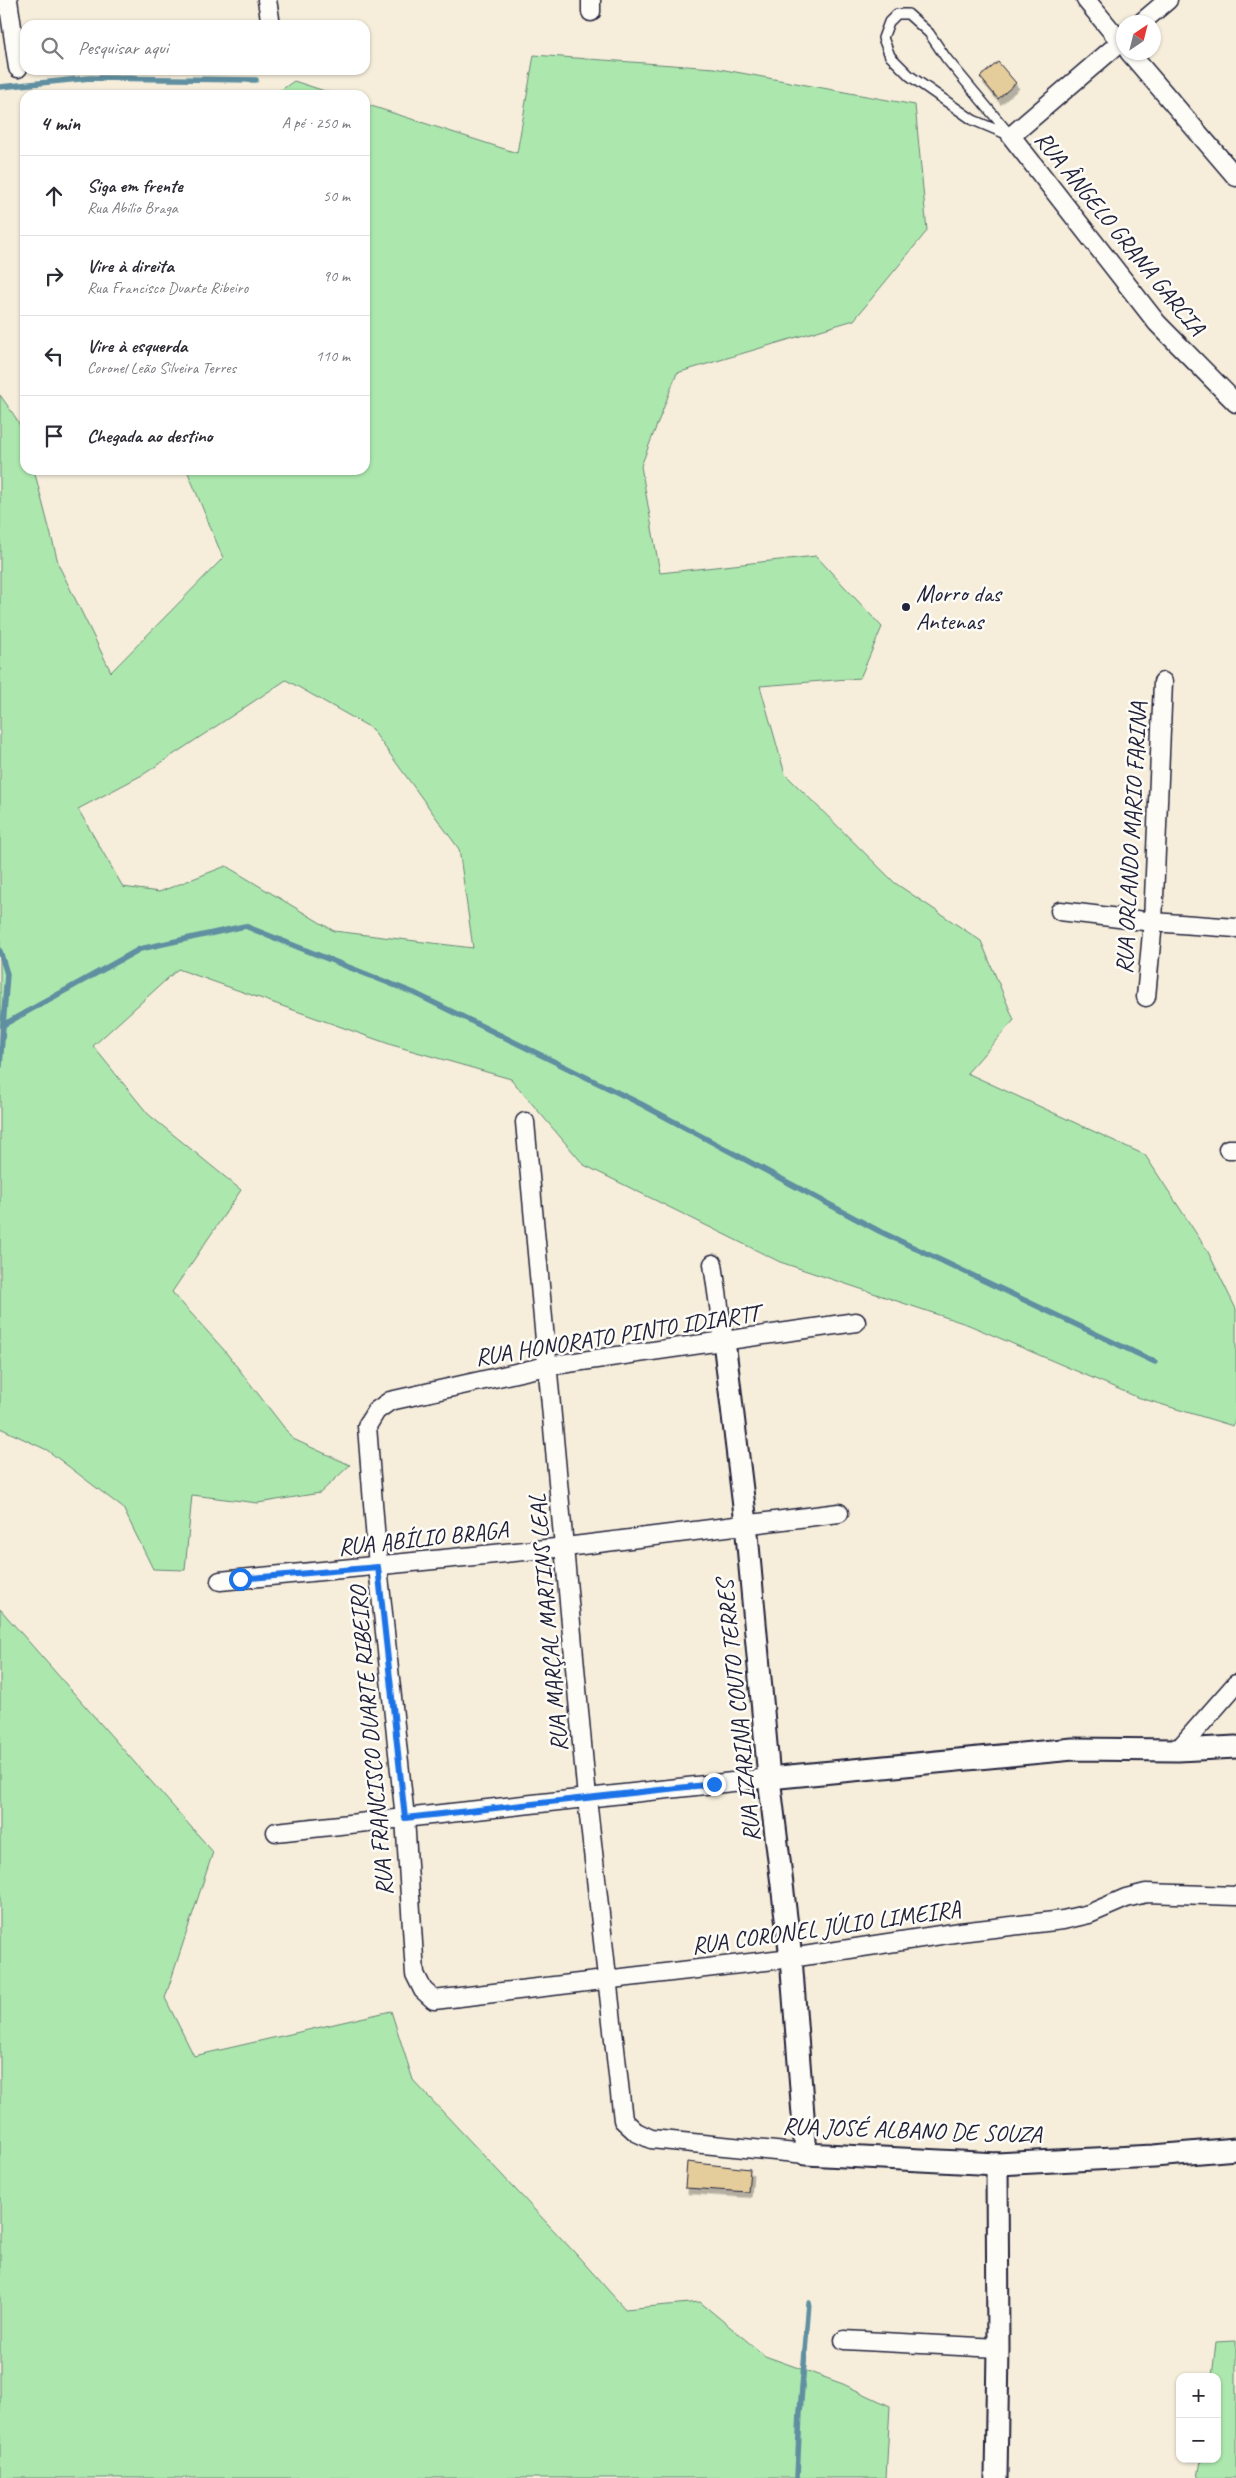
<!DOCTYPE html>
<html lang="pt">
<meta charset="utf-8">
<style>
:root{--surface:#fff;--page:#f7f7f7;--text:#2b2b33;--muted:#7c7c81;--line:#e1e1e2}
body{margin:0;font-family:Caveat,sans-serif;background:var(--page);color:var(--text)}
.controls{position:absolute;right:15px;bottom:15px;display:grid;overflow:hidden;border-radius:10px;box-shadow:0 1px 4px #0004}
.controls button{width:45px;height:45px;display:grid;place-items:center;padding:0;border:0;border-bottom:1px solid var(--line);background:var(--surface);color:var(--text);font:25px sans-serif}
.compass{position:absolute;left:1116px;top:15px;width:45px;height:45px;border-radius:50%;background:var(--surface);box-shadow:0 1px 4px #0004;rotate:35deg}
.stop{position:absolute;width:15px;height:15px;margin:-11px;border:4px solid #1a73e8;border-radius:50%;background:#fff}
.stop.end{background:#1a73e8;border-color:#fff;box-shadow:0 1px 5px #0008}
.list{margin:0;padding:0;list-style:none}
h2{display:flex;justify-content:space-between;align-items:center;height:65px;margin:0;padding:0 20px;font-size:21px}
h2 small{font-size:16px;font-weight:400;color:var(--muted)}
.list li{display:grid;grid-template-columns:32px 1fr auto;gap:15px;align-items:center;box-sizing:border-box;height:80px;padding:0 20px;border-top:1px solid var(--line)}
.list b{display:block;font-size:19px;white-space:nowrap}
.list p{margin:0;font-size:16px;white-space:nowrap;color:var(--muted)}
.list em{font-size:16px;font-style:normal;color:var(--muted)}
.icon{flex:none;width:28px;height:28px;fill:none;stroke:currentColor;stroke-width:2;stroke-linecap:round;stroke-linejoin:round}
.map{position:relative;flex:none;width:1236px;height:2478px;overflow:hidden}
.search{position:absolute;background:var(--surface);box-shadow:0 1px 4px #0004;left:20px;top:20px;width:350px;height:55px;display:flex;align-items:center;gap:12px;box-sizing:border-box;padding:0 18px;border-radius:15px;color:var(--muted);font-size:19px}
.panel{position:absolute;background:var(--surface);box-shadow:0 1px 4px #0004;left:20px;top:90px;width:350px;height:385px;border-radius:15px}
.map>svg:first-child{display:block}
</style>
<div class="map">
<svg width="1236" height="2478" viewBox="0 0 1236 2478">
<defs>
<filter id="shadow"><feDropShadow dx="3" dy="5.5" stdDeviation="0" flood-color="#0004"/></filter>
</defs>
<rect width="100%" height="100%" fill="#f6eedb"/>
<filter id="ink" filterUnits="userSpaceOnUse"><feTurbulence type="fractalNoise" baseFrequency=".02" numOctaves="2"/><feDisplacementMap in="SourceGraphic" scale="10" xChannelSelector="R" yChannelSelector="G"/><feConvolveMatrix kernelMatrix="1 2 1 2 8 2 1 2 1" color-interpolation-filters="sRGB"/></filter>
<g filter="url(#ink)">
<g fill="#ace8ae" stroke="#678574" fill-rule="evenodd">
<path d="M534,55L714,68L915,105L927,231L854,320L677,373L641,466L660,573L816,556L882,627L860,678L760,686L785,774L895,883L981,941L1014,1020L967,1073L1145,1155L1207,1250L1236,1309V1417L1233,1426L1137,1397L969,1325L780,1262L584,1165L511,1079L392,1045L178,969L93,1046L148,1114L241,1190L172,1292L224,1350L293,1439L350,1465L320,1493L258,1503L192,1495L185,1570L153,1569L123,1508L47,1450L0,1428V395C24,429 25,428 25,470H34L59,566L111,672L223,558L187,470H365V104L517,153ZM286,680L371,728L459,849L473,948L334,931L226,866L159,892L123,887L78,809L144,774Z"/>
<path d="M294,81L337,95H274Z"/>
<path d="M0,1609L213,1852L165,1998L194,2056L391,2011L413,2080L575,2253L625,2309L700,2302L765,2356L843,2384L890,2406L886,2478H0Z"/>
<path d="M1236,2341V2478H1198L1201,2459H1217V2377H1212L1216,2342Z"/>
</g>
<g fill="none" stroke-linecap="round" stroke-linejoin="round">
<g stroke="#5f8fa0" stroke-width="5.5">
<path d="M0,87L90,78L256,80"/>
<path d="M0,951L7,974L0,1066"/>
<path d="M3,1025L140,949L245,926L414,993L641,1104L879,1231L1155,1362"/>
<path d="M797,2478L800,2412L809,2303"/>
</g>
</g>
<g fill="#e5cc9b" stroke="#22223b" filter="url(#shadow)">
<path d="M998,62L1016,83L998,99L980,77Z"/>
<path d="M687,2162L750,2169L748,2192L685,2188Z"/>
</g>
<g fill="none" stroke-linecap="round" stroke-linejoin="round">
<defs>
<path id="service" d="M897,14H908L929,33L946,58L1011,136L973,120L910,76L890,56L883,38L889,22Z"/>
<g id="minor">
<path d="M8,0L18,68"/>
<path d="M267,0L271,25"/>
<path d="M1086,0L1124,46"/>
<path d="M591,12V0"/>
<path d="M1142,22L1168,0"/>
<path d="M1124,39L1011,136L1157,323L1236,403"/>
<path d="M1129,52L1236,177"/>
<path d="M1060,911L1153,922L1236,928"/>
<path d="M1146,997L1153,922L1163,682"/>
<path d="M525,1122L587,1798L623,2120L636,2132L651,2139L806,2154"/>
<path d="M1228,1149H1236"/>
<path d="M713,1264L724,1341"/>
<path d="M856,1322L547,1366L390,1401L376,1411L367,1426L378,1567L405,1818L415,1974L423,1990L434,2000L791,1958L960,1932L1063,1920L1089,1914L1126,1898L1146,1893L1236,1896"/>
<path d="M220,1581L566,1547L839,1513"/>
<path d="M1178,1750L1236,1684"/>
<path d="M276,1832L769,1778"/>
<path d="M844,2340L998,2348"/>
</g>
<g id="tertiary">
<path d="M724,1341L746,1523L769,1778L791,1958L806,2154L997,2164L1154,2156L1236,2149"/>
<path d="M769,1778L1073,1749L1178,1750L1236,1747"/>
<path d="M996,2478L998,2348L997,2164"/>
</g>
</defs>
<use href="#service" stroke="#22223b" stroke-width="12"/>
<use href="#minor" stroke="#22223b" stroke-width="21"/>
<use href="#tertiary" stroke="#22223b" stroke-width="25"/>
<use href="#service" stroke="#fdfcf7" stroke-width="9"/>
<use href="#minor" stroke="#fdfcf7" stroke-width="18"/>
<use href="#tertiary" stroke="#fdfcf7" stroke-width="21"/>
</g>
</g>
<g fill="none" stroke-linecap="round" stroke-linejoin="round" filter="url(#ink)">
<path stroke="#1a73e8" stroke-width="6" d="M240,1579L378,1567L405,1818L714,1784"/>
</g>
<circle fill="#22223b" stroke="#fdfcf7" stroke-width="2" cx="906" cy="607" r="5"/>
<g text-anchor="middle" dominant-baseline="central" stroke-width="5" stroke-linejoin="round" paint-order="stroke">
<g font-size="24" fill="#22223b" stroke="#fdfcf7">
<text transform="translate(1120 233) rotate(51)">RUA ÂNGELO GRANA GARCIA</text>
<text transform="translate(1131 838) rotate(-87)">RUA ORLANDO MARIO FARINA</text>
<text transform="translate(617 1335) rotate(-9)">RUA HONORATO PINTO IDIARTT</text>
<text transform="translate(423 1538) rotate(-6)">RUA ABÍLIO BRAGA</text>
<text transform="translate(548 1623) rotate(-95)">RUA MARÇAL MARTINS LEAL</text>
<text transform="translate(738 1711) rotate(-96)">RUA IZARINA COUTO TERRES</text>
<text transform="translate(371 1741) rotate(-95)">RUA FRANCISCO DUARTE RIBEIRO</text>
<text transform="translate(826 1927) rotate(-8)">RUA CORONEL JÚLIO LIMEIRA</text>
<text transform="translate(912 2130) rotate(2)">RUA JOSÉ ALBANO DE SOUZA</text>
</g>
<g font-size="24" fill="#22223b" stroke="#fdfcf7" text-anchor="start">
<text x="916" y="593">Morro das<tspan x="916" dy="28">Antenas</tspan></text>
</g>
</g>
</svg>
<div class="controls">
<button>+</button>
<button>−</button>
</div>
<svg class="compass" viewBox="-18 -18 36 36"><path d="M0-13l5 13h-10z" fill="#e53935"/><path d="M0 13l5-13h-10z" fill="#7c7c81"/></svg>
<div class="stop" style="left:240px;top:1579px"></div>
<div class="stop end" style="left:714px;top:1784px"></div>
<div class="search"><svg class="icon" aria-label="search" viewBox="0 0 24 24"><circle cx="10" cy="10" r="6"/><path d="M15 15l6 6"/></svg>Pesquisar aqui</div>
<section class="panel">
<h2>4 min<small>A pé · 250 m</small></h2>
<ul class="list">
<li><svg class="icon" aria-label="ahead" viewBox="0 0 24 24"><path d="M12 20V5M6 11l6-6 6 6"/></svg><div><b>Siga em frente</b><p>Rua Abílio Braga</p></div><em>50 m</em></li>
<li><svg class="icon" aria-label="right" viewBox="0 0 24 24"><path d="M7 20v-9h11M14 6l5 5-5 5"/></svg><div><b>Vire à direita</b><p>Rua Francisco Duarte Ribeiro</p></div><em>90 m</em></li>
<li><svg class="icon" aria-label="left" viewBox="0 0 24 24"><path d="M17 20v-9H6M10 6l-5 5 5 5"/></svg><div><b>Vire à esquerda</b><p>Coronel Leão Silveira Terres</p></div><em>110 m</em></li>
<li><svg class="icon" aria-label="arrive" viewBox="0 0 24 24"><path d="M6 21V4h12l-3 4 3 4H6"/></svg><div><b>Chegada ao destino</b></div></li>
</ul>
</section>
</div>
